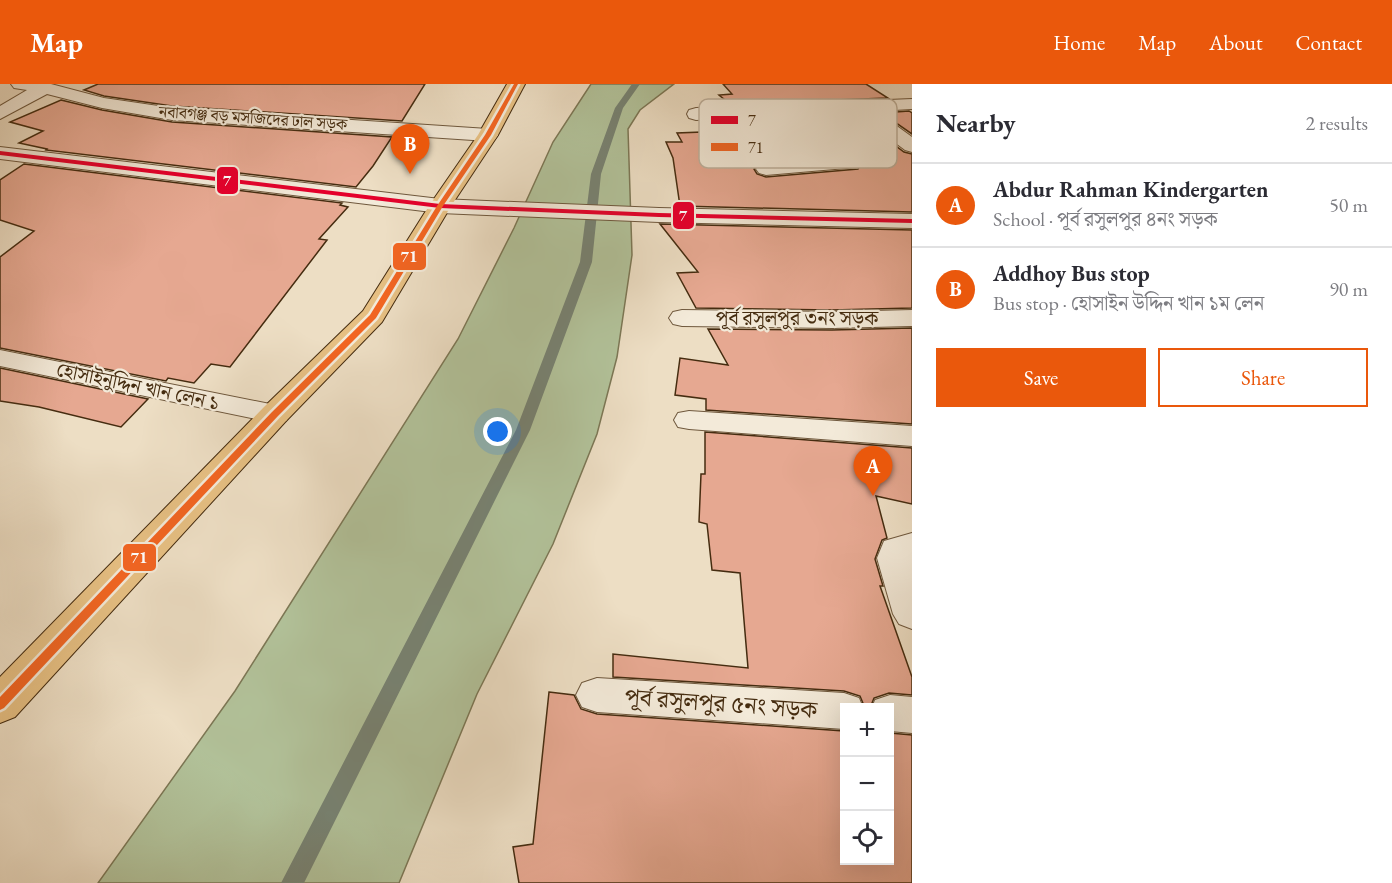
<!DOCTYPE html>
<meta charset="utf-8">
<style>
:root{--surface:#fff;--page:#f2f2f3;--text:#2b2b33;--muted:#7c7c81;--line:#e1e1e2;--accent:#ea580c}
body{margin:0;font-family:"EB Garamond","Noto Serif Bengali",serif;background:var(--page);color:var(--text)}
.controls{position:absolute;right:18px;bottom:18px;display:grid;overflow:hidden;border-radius:0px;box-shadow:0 6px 24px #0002}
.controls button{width:54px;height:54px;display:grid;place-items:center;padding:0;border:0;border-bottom:2px solid var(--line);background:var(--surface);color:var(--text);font:30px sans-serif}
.you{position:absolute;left:498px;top:348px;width:21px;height:21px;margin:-15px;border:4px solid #fff;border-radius:50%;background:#1a73e8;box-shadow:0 0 0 9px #1a73e833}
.badge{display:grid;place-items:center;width:39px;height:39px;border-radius:50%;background:var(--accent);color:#fff;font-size:20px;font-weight:700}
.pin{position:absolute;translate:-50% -50px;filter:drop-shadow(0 2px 3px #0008)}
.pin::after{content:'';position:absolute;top:32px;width:21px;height:18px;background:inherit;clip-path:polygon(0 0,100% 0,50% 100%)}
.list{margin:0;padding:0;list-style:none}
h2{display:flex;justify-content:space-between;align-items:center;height:78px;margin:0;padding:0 24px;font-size:26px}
h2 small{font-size:20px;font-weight:400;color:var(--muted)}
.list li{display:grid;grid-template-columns:39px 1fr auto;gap:18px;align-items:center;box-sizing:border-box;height:84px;padding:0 24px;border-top:2px solid var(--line)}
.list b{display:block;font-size:22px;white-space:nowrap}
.list p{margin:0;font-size:20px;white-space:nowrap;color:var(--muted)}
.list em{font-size:20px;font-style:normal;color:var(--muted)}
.actions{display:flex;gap:12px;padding:18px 24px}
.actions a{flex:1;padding:14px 0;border:2px solid var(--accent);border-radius:0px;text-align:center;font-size:21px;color:var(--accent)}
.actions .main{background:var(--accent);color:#fff}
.icon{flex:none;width:33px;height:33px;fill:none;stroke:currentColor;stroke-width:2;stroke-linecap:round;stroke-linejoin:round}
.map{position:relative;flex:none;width:912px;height:799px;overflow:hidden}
header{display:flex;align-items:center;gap:36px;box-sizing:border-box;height:84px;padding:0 30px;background:var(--accent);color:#fff}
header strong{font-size:28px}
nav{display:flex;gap:33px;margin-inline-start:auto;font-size:21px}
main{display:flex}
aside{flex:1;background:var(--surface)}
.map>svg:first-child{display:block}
</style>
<header>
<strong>Map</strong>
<nav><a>Home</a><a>Map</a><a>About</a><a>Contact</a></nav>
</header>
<main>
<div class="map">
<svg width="912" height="799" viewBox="0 0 912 799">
<rect width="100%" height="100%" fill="#eddec4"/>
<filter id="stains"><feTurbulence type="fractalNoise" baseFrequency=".00333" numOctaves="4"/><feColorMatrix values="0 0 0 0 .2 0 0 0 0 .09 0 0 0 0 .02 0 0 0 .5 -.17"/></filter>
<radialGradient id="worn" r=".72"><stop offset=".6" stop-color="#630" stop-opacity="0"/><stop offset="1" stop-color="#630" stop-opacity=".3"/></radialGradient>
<path fill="#b2c29a" stroke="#7c7755" stroke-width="1.5" d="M591,0H674L640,26L628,45L632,171L617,273L597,350L553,460L477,610L399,799H98L235,607L458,255L514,144L553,58Z"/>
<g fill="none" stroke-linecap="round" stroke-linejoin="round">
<path fill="#778272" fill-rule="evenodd" d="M632,0H640L623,24L601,90L592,178L530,346L304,799H281L516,346L580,178L591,90L615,24Z"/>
</g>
<g fill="#e6a891" stroke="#452c10" stroke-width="1.5">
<path d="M98,0H425L402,37L172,22L104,12L84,6Z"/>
<path d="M723,0H866L888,14L730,20L719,11L732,10Z"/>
<path d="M61,16L102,26L172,38L392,53L373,82L356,103L46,66L47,65L19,59L43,47L10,38Z"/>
<path d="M909,27L912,29V50L882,29Z"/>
<path d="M853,30L904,68L912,70V128L680,122L673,74L666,58H682L677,49L728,47L719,37L800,33L842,71L759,79L754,85L757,90L766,93L858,85L867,68L827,32Z"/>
<path d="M24,80L342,119L340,121L348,123L319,155L327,156L230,283L211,280L194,299L168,294L166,297L0,264V173L34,147L0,136V96Z"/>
<path d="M660,140L912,146V224L832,226L696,224L677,189L698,188Z"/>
<path d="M912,244V340L706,326V315L675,311L680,274L728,281L708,245L832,246Z"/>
<path d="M0,284L148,315L121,343L39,323L0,317Z"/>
<path d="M705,348L912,364V420L876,412L887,454L882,456L875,475L883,502H880L912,593V611L889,609L874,614L870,624H865L860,612L844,607L613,593V570L748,584L740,489L712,486L707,440L699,438L701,390H705Z"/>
<path d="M549,608L574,611L581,625L597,630L844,647V777H890V649L912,651V799H519L513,763L533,760Z"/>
</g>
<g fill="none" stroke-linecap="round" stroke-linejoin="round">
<defs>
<g id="minor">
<path d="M11,0H51L104,14L172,24L488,45L495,47L498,51L495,55L488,57L172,36L102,24L47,10L0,35V22L27,6L14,4Z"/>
<path d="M912,15V25L876,27L912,53V68L905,66L854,28L821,30L866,70L858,83L766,91L759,89L756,85L759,81L844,73L845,71L801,31L696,36L689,34L687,30L689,26L696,24Z"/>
<path d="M0,63L440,115L659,124L912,130V144L659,138L440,129L0,75Z"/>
<path d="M682,226L832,228L912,226V242L832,244L682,242L673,240L669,234L673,228Z"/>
<path d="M0,266L275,321L286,323L290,330L286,337L275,339L0,282Z"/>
<path d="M689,327L912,342V362L689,345L678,343L674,336L678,329Z"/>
<path d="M912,449V545L899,540L893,530L877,474L884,457Z"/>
<path d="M597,594L844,609L859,614L863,624H844V645L597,628L582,623L576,611L582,599Z"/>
<path d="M890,611L912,613V649L890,647V624H872L875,616Z"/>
</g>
<path id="highway" d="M507,0H525L498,51L451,122L382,238L286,337L15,633L0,639V593L264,323L363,227L429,122L478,51Z"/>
</defs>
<use href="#minor" stroke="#6f583d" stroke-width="2"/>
<use href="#highway" stroke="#452c10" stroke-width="2"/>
<use href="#minor" fill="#f3ead9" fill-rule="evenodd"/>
<use href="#highway" fill="#e6bf82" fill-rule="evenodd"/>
<defs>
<path id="bus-1" d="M0,67L440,120L659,129L912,135V139L659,133L440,124L0,71Z"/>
<path id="bus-2" d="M514,0H518L491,51L443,122L376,234L278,332L4,624L0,626V613L272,328L370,231L437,122L485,51Z"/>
</defs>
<use href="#bus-1" stroke="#f3ead9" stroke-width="5"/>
<use href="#bus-2" stroke="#f3ead9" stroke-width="5"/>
<use href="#bus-1" fill="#e4002b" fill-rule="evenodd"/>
<use href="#bus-2" fill="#f26522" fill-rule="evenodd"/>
</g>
<g text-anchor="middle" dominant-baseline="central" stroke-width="4.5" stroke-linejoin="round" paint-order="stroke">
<g font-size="16" fill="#452c10" stroke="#f3ead9">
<text transform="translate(253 34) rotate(4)">নবাবগঞ্জ বড় মসজিদের ঢাল সড়ক</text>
</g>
<g font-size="20" fill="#452c10" stroke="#f3ead9">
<text x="797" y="234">পূর্ব রসুলপুর ৩নং সড়ক</text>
<text transform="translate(138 302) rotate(12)">হোসাইনুদ্দিন খান লেন ১</text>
</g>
<g font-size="24" fill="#452c10" stroke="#f3ead9">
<text transform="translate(721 619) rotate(4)">পূর্ব রসুলপুর ৫নং সড়ক</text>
</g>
</g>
<rect x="699" y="15" width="198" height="69" rx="9" fill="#f3ead9" stroke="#bfb19d" stroke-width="1.5"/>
<rect x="711" y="32" width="27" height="8" fill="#e4002b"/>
<rect x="711" y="59" width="27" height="8" fill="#f26522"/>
<g font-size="16" fill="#452c10">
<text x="748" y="42">7</text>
<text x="748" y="69">71</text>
</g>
<g stroke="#f3ead9" stroke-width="2">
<rect x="216" y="82" width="23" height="29" rx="6" fill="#e4002b"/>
<rect x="672" y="117" width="23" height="29" rx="6" fill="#e4002b"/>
<rect x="392" y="158" width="35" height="29" rx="6" fill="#f26522"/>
<rect x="122" y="459" width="35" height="29" rx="6" fill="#f26522"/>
</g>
<g font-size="16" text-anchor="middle" font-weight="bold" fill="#fff">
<text x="227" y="102">7</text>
<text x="683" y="137">7</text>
<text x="409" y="178">71</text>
<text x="139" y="479">71</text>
</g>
<rect width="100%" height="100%" filter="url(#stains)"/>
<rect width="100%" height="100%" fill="url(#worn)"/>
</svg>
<div class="controls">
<button>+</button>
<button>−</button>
<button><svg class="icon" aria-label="locate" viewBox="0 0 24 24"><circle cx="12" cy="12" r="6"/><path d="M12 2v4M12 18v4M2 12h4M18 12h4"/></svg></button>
</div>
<div class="you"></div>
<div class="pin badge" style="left:873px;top:412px">A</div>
<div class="pin badge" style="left:410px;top:90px">B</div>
</div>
<aside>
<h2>Nearby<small>2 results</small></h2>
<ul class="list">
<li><span class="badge">A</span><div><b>Abdur Rahman Kindergarten</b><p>School · পূর্ব রসুলপুর ৪নং সড়ক</p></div><em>50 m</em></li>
<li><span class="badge">B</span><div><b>Addhoy Bus stop</b><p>Bus stop · হোসাইন উদ্দিন খান ১ম লেন</p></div><em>90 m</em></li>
</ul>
<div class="actions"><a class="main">Save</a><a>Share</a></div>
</aside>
</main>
